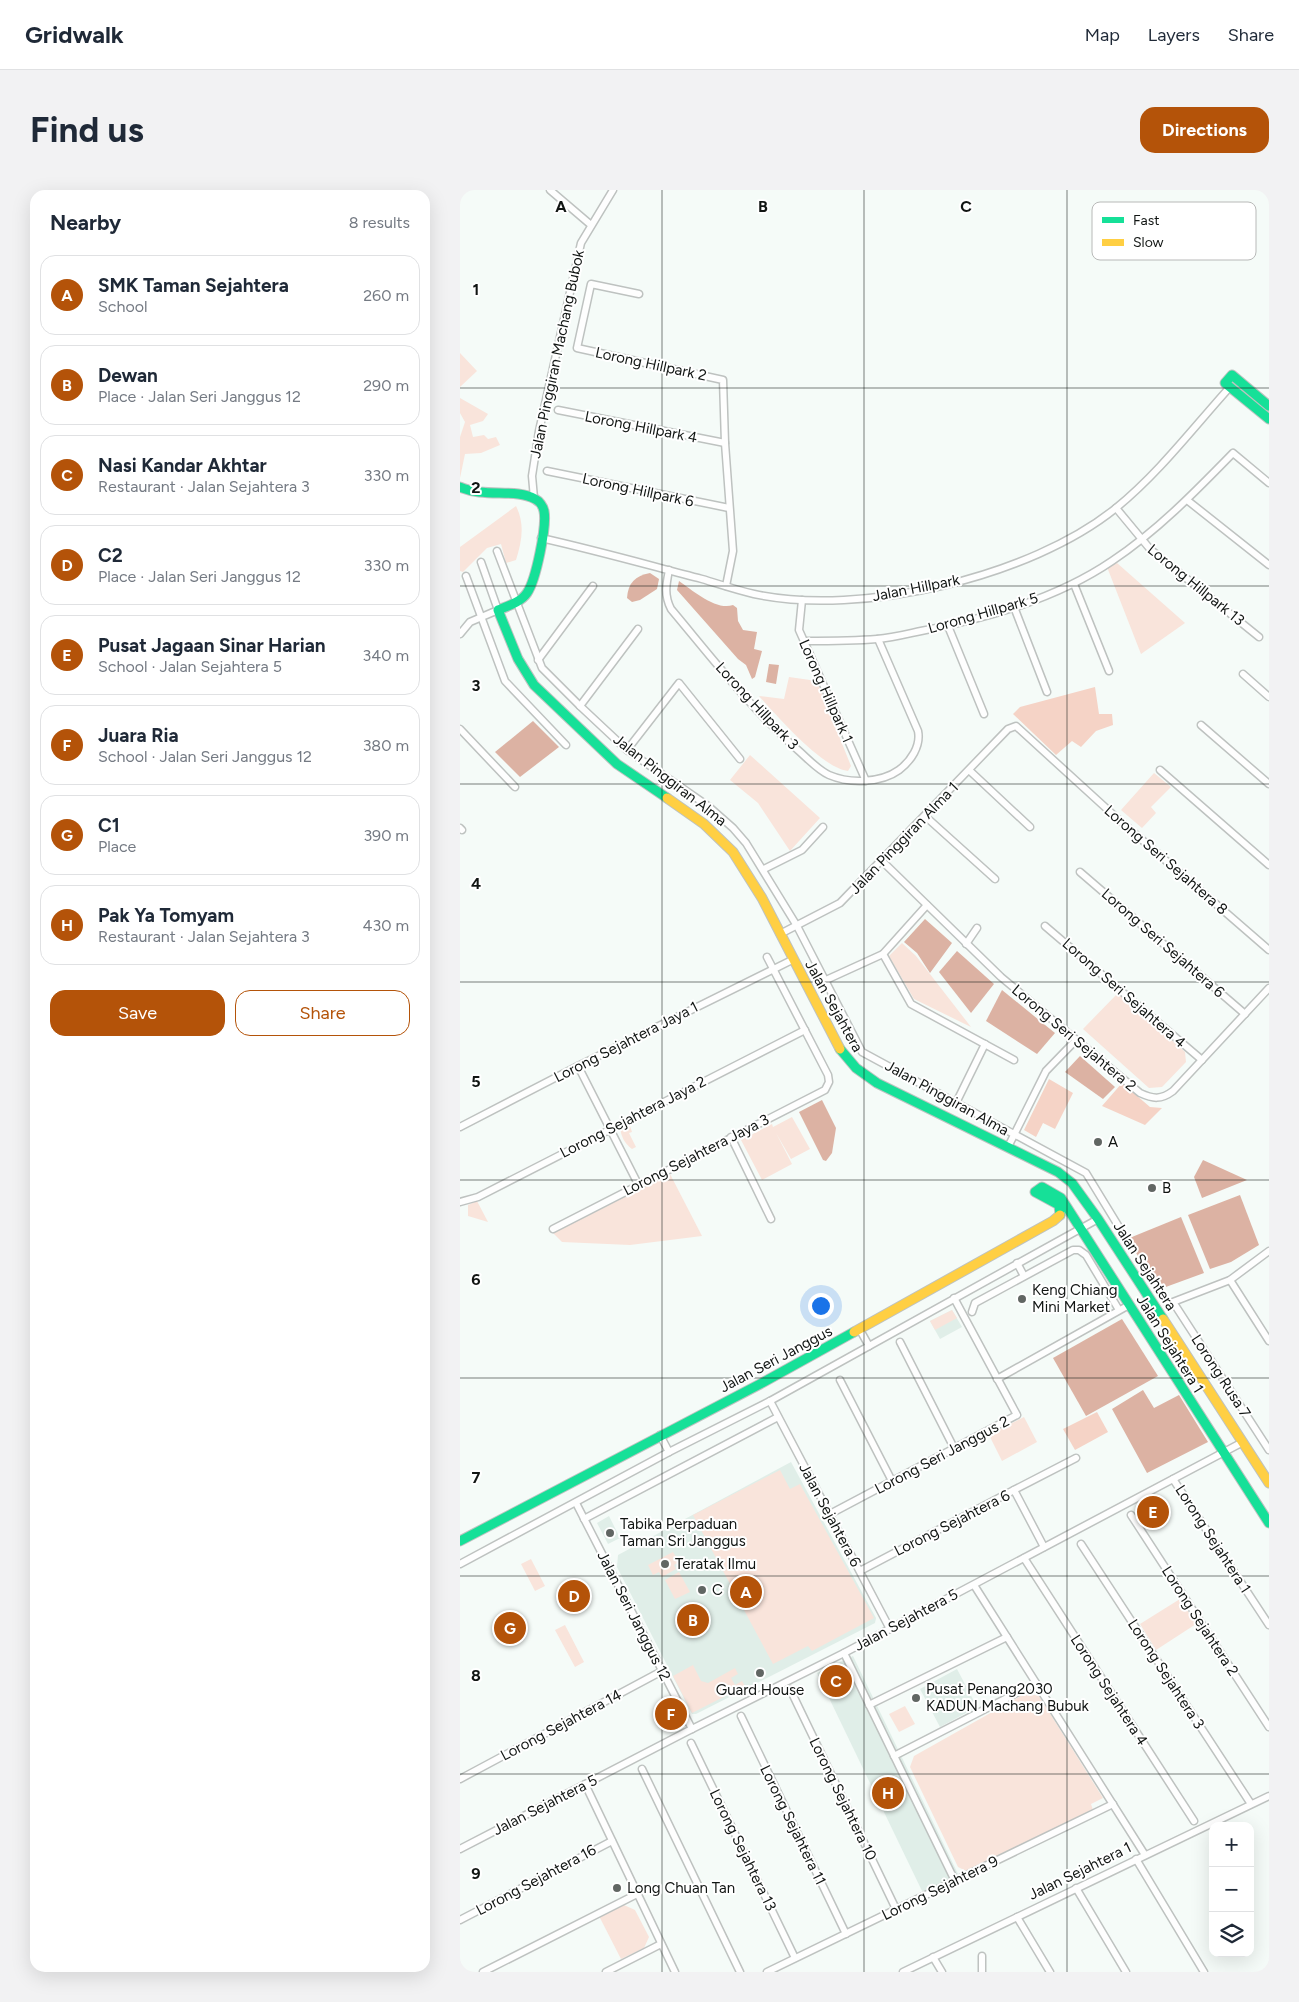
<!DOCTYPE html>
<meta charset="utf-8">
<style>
:root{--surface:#fff;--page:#f2f2f3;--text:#1f2937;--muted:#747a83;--line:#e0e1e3;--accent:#b45309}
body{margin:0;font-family:Figtree,sans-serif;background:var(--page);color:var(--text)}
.controls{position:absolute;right:15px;bottom:15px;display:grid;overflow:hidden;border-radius:10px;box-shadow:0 5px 20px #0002}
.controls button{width:45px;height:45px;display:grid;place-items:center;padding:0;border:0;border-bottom:1px solid var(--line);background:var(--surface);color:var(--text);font:25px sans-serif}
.you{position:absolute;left:360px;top:1115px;width:18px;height:18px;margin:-12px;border:4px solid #fff;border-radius:50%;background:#1a73e8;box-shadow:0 0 0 8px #1a73e833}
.badge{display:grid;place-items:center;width:32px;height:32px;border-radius:50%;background:var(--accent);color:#fff;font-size:16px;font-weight:700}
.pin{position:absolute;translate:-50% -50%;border:2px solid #fff;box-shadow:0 1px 5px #0006}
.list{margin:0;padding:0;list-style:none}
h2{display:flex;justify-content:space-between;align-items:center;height:65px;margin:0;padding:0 20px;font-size:21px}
h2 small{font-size:16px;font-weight:400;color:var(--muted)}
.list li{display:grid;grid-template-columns:32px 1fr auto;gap:15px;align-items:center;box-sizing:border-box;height:80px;margin:0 10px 10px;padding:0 10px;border:1px solid var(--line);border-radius:15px}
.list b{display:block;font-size:19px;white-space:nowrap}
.list p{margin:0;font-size:16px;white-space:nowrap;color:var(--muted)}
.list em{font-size:16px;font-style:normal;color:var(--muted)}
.actions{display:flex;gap:10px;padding:15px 20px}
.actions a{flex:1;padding:11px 0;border:1px solid var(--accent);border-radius:15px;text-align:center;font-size:18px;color:var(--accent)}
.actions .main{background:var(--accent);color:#fff}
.icon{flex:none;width:28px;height:28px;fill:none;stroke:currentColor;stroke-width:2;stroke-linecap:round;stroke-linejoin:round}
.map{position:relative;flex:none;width:809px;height:1782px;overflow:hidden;border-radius:15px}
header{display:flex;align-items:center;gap:30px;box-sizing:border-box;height:70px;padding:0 25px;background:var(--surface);border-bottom:1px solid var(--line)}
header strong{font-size:24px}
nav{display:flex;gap:28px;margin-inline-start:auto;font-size:18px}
.intro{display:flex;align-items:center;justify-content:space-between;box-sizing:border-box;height:120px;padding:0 30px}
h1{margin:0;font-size:35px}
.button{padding:12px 22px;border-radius:15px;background:var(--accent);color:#fff;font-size:18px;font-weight:700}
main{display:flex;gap:30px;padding:0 30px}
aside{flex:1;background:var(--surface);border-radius:15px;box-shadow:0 5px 20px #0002}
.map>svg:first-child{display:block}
</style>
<header>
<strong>Gridwalk</strong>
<nav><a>Map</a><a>Layers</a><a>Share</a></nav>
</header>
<div class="intro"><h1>Find us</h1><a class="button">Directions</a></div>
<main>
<aside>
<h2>Nearby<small>8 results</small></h2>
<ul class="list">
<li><span class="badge">A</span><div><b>SMK Taman Sejahtera</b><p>School</p></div><em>260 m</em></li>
<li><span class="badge">B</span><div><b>Dewan</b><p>Place · Jalan Seri Janggus 12</p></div><em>290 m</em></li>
<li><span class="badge">C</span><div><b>Nasi Kandar Akhtar</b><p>Restaurant · Jalan Sejahtera 3</p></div><em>330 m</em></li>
<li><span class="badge">D</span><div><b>C2</b><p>Place · Jalan Seri Janggus 12</p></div><em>330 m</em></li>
<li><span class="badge">E</span><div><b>Pusat Jagaan Sinar Harian</b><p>School · Jalan Sejahtera 5</p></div><em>340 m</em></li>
<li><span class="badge">F</span><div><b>Juara Ria</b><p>School · Jalan Seri Janggus 12</p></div><em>380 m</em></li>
<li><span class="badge">G</span><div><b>C1</b><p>Place</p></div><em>390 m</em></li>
<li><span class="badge">H</span><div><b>Pak Ya Tomyam</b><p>Restaurant · Jalan Sejahtera 3</p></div><em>430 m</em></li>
</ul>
<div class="actions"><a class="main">Save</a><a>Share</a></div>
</aside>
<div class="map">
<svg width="809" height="1782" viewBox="0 0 809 1782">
<rect width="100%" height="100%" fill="#f5fbf8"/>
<g fill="#e0eee8">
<path d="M492,1120L502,1137L480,1149L470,1131Z"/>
<path d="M331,1272L416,1428L415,1433L236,1524H232L157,1377L158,1365Z"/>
<path d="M149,1326L160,1348L148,1354L137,1333Z"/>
<path d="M393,1466L499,1686L463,1703L357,1483Z"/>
<path d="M497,1479L517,1517L480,1537L460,1499Z"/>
<path d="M215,1512L223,1528L224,1533L211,1541L199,1520Z"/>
</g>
<g fill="#f9e4db">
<path d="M0,163L17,181L0,197Z"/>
<path d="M0,208L28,224L23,231L10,235L13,247L24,245L28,249L36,247L40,255L21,263L5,264L0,288V247L5,232L0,223Z"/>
<path d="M56,316C65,334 62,351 56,370L46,373L41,354L27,358L3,382L0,381V357Z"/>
<path d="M657,373L725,433L681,464L647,377Z"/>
<path d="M329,487L357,491L391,576L388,581C362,578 317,526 299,506L324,509Z"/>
<path d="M290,565L360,628L330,661L298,613L270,590Z"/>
<path d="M694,583L711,597L691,617L696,623L682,638L661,620Z"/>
<path d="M442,753L456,766L511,837L454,809L429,766Z"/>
<path d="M659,802L725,862L726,872L702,897L689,898L623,839Z"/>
<path d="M332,927L350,959L331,969L316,943L332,974L302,990L281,950L312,934L313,937Z"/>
<path d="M169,933L172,942L169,943L176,957L172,959C164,953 161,946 160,937Z"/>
<path d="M210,984L242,1046L170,1055L102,1052L93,1043Z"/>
<path d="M17,1011L28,1032L8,1026V1015Z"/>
<path d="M492,1120L497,1128L475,1140L470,1131Z"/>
<path d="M564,1227L577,1252L542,1271L529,1245Z"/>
<path d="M320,1280L330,1299L340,1294L414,1428L352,1461L348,1456L313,1474L233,1325Z"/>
<path d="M213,1362L219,1372L214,1375L216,1379L202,1387L199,1382L193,1385L188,1375Z"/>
<path d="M71,1369L85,1396L75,1401L61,1374Z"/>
<path d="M219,1382L230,1402L215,1409L205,1390Z"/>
<path d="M720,1409L736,1434L696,1460L680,1434Z"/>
<path d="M105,1435L124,1472L115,1477L95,1440Z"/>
<path d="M233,1475L241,1491L248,1493L275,1478L278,1484L271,1488L275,1495L282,1491L285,1496L232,1523L213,1486Z"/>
<path d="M566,1503L579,1506L643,1608L631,1614L633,1620L506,1681L498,1677L450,1577L454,1566Z"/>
<path d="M445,1516L455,1534L439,1542L429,1524Z"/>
<path d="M164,1715L175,1720L189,1747L184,1758L161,1769L139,1726Z"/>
</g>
<g fill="#f5d3c6">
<path d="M635,497L639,524H652L653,535L636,541L621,557L612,551L596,565L553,524L560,517Z"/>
<path d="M589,889L613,903L595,939L583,933L576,947L564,940Z"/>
<path d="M662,893L690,917L702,918L685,935L642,916Z"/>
<path d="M637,1222L648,1242L615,1260L603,1239Z"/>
</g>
<g fill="#dcb2a3">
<path d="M190,383L199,389L197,399L180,410L172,412L167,408C168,393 175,386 190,383Z"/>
<path d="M219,391C233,401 257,421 273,415L277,418L278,431L283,440L297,442L294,459L302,461L295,487L292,489L286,475L278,469L217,400Z"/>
<path d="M309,474L319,475L316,494L306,492Z"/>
<path d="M73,531L99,557L60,587L35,562Z"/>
<path d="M465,729L492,753L470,783L457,763L444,752Z"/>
<path d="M497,761L534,794L511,823L479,782Z"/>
<path d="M542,800L595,843L577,864L526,831Z"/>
<path d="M620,866L655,897L643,909L605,882Z"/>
<path d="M362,910L376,938L372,963L366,971L363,970L339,922Z"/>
<path d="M743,970L787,990L742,1008L734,987Z"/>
<path d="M780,1005L799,1055L771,1072L750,1079L728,1025Z"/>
<path d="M721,1027L744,1083L703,1098L697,1095L667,1049Z"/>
<path d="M662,1129L698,1186L626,1226L593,1168Z"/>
<path d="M683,1200L694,1218L719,1205L748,1252L687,1283L652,1219Z"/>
</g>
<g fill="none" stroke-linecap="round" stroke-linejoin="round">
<defs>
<g id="street">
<path d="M90,0L131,35"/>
<path d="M179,104L131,94L117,158L263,190L265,253L273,361L266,396"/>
<path d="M98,220L265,253"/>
<path d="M87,281L269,318"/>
<path d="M74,308L72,286L79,241L121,53L153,0"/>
<path d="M727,310L809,375"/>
<path d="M656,318L690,359L799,447"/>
<path d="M81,348C135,360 188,375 242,389C259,394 276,400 294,404C401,427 571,387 656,318C699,283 733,238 770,197"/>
<path d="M37,361L82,478L120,516L167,560L248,616L273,638L286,653L337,736L402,862L626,983L659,1037"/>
<path d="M209,380C206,395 204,405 211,419C252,468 291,519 339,561C348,569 358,580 369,585C390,594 421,593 439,580C451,571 461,556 458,541L418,449"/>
<path d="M6,386L45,491L106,555"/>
<path d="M614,394L649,481"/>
<path d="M342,410L339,440L406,591"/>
<path d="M554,417L587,502"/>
<path d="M488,436L524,524"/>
<path d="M0,444L10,432L38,420L21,372"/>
<path d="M345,451C369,451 393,451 417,449C432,448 447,444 461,441C527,428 596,409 652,371C697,341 735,302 773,263L809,293"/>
<path d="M78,470L133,396"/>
<path d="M783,484L809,507"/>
<path d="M120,516L178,439"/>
<path d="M741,535L809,594"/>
<path d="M0,539L55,597"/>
<path d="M167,560L219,493L280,569"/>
<path d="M509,580L570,637"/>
<path d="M700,580L809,675"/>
<path d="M465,626L535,689"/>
<path d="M0,638L2,640"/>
<path d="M422,671L541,787L680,903C693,909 701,910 713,901L809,798"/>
<path d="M304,679L342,660L363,637"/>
<path d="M620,682L785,824"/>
<path d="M585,736L742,870"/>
<path d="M320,744L380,713L548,539L556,536L658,629L809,760"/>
<path d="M506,754L517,738"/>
<path d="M423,764L451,814L554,870"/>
<path d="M366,790L423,764L467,715"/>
<path d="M118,876L178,994"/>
<path d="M496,913L525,854"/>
<path d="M0,937L118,876L332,770"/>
<path d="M271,947L311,1029"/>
<path d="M548,957L586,881L616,850"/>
<path d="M0,1012L18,1007L345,840"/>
<path d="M93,1039L365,900L369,892L368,885L307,767"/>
<path d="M809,1061L770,1090L713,1112L809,1260"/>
<path d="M557,1073L564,1086"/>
<path d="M770,1090L809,1151"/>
<path d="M512,1122L515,1113L613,1060H619L626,1065L659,1120"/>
<path d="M400,1140L409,1156"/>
<path d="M440,1152L494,1258"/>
<path d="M537,1189L669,1115"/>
<path d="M380,1190L432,1291"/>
<path d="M310,1211L430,1439"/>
<path d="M200,1245L209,1262"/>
<path d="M713,1289L809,1435"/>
<path d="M554,1300L616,1268"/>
<path d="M116,1313L232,1539"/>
<path d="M370,1324L557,1225L494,1108"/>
<path d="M671,1325L809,1537"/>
<path d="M124,1329L318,1227"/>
<path d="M621,1354L791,1614"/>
<path d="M564,1368L734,1631"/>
<path d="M0,1374L209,1262L310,1211L638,1029"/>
<path d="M400,1381L554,1300L584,1357"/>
<path d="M514,1395L685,1665"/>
<path d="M384,1463L495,1691"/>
<path d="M330,1499L436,1719"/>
<path d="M409,1515L547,1447"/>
<path d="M281,1526L386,1744"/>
<path d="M231,1553L335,1768"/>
<path d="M434,1566L576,1493"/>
<path d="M182,1579L280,1782"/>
<path d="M0,1589L202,1481"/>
<path d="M125,1594L215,1782"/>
<path d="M0,1659L226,1542L384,1463L783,1252"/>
<path d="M676,1669L744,1782"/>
<path d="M616,1698L666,1782"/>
<path d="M557,1727L590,1782"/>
<path d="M0,1730L152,1651"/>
<path d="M473,1767L482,1782"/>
<path d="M23,1782L177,1704"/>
<path d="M146,1782L201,1754"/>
<path d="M307,1782L653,1614"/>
<path d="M443,1782L809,1606"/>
<path d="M522,1782V1766"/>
</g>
<g id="fast">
<path d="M809,216L772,185L765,193L809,229"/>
<path d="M0,297C25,308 55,298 75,309C79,311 83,316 84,321C87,336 76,390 67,403C61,412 48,416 38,420L58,469L74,495L157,574L207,608"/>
<path d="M380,859L396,878L417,893L598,982L612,993L638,1029L703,1129"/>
<path d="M600,1025L599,1015L575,1002L582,997L601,1008L809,1333"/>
<path d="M0,1351L302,1193L394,1142"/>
</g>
<g id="slow">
<path d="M207,608L244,634L273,662L302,708L380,859"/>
<path d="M703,1129L809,1293"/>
<path d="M394,1142L593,1031L600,1025"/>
</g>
</defs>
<use href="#street" stroke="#bec2c0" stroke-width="9"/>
<use href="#fast" stroke="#bec2c0" stroke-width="11"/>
<use href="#slow" stroke="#bec2c0" stroke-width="11"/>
<use href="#street" stroke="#fefefe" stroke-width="6"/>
<use href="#fast" stroke="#16e098" stroke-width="9"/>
<use href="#slow" stroke="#ffcf43" stroke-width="9"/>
</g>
<path fill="none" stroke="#111513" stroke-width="1" stroke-opacity="0.55" d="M202,0V1782M404,0V1782M607,0V1782M0,198H809M0,396H809M0,594H809M0,792H809M0,990H809M0,1188H809M0,1386H809M0,1584H809"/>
<g fill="#616663" stroke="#fff" stroke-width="2">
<circle cx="638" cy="952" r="5"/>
<circle cx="692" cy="998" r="5"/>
<circle cx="562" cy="1109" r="5"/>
<circle cx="150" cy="1343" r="5"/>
<circle cx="205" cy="1374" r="5"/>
<circle cx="242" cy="1400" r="5"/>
<circle cx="300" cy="1483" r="5"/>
<circle cx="456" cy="1508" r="5"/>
<circle cx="157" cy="1698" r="5"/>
</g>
<g text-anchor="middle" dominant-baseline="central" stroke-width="4" stroke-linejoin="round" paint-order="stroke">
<g font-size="15" fill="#111513" stroke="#fff">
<text transform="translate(97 164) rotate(-78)">Jalan Pinggiran Machang Bubok</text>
<text transform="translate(191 174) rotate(12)">Lorong Hillpark 2</text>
<text transform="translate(181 237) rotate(11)">Lorong Hillpark 4</text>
<text transform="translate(178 300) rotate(12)">Lorong Hillpark 6</text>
<text transform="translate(736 395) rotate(39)">Lorong Hillpark 13</text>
<text transform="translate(456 398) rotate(-11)">Jalan Hillpark</text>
<text transform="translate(523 423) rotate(-16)">Lorong Hillpark 5</text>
<text transform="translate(366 501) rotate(66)">Lorong Hillpark 1</text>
<text transform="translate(297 516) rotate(47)">Lorong Hillpark 3</text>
<text transform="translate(210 590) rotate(38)">Jalan Pinggiran Alma</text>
<text transform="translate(444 648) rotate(-46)">Jalan Pinggiran Alma 1</text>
<text transform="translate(706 670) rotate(41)">Lorong Seri Sejahtera 8</text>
<text transform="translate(703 753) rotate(41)">Lorong Seri Sejahtera 6</text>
<text transform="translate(664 803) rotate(41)">Lorong Seri Sejahtera 4</text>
<text transform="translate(374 816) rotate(61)">Jalan Sejahtera</text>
<text transform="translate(614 848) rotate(40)">Lorong Seri Sejahtera 2</text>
<text transform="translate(166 852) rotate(-27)">Lorong Sejahtera Jaya 1</text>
<text transform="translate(487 908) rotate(29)">Jalan Pinggiran Alma</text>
<text transform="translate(173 927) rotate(-27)">Lorong Sejahtera Jaya 2</text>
<text transform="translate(236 965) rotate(-27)">Lorong Sejahtera Jaya 3</text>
<text transform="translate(685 1076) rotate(57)">Jalan Sejahtera</text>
<text transform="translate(710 1154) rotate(58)">Jalan Sejahtera 1</text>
<text transform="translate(316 1169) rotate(-28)">Jalan Seri Janggus</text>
<text transform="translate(761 1186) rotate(57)">Lorong Rusa 7</text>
<text transform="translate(482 1265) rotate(-28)">Lorong Seri Janggus 2</text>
<text transform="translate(370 1325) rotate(62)">Jalan Sejahtera 6</text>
<text transform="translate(492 1333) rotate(-27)">Lorong Sejahtera 6</text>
<text transform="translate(753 1349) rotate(57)">Lorong Sejahtera 1</text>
<text transform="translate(174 1426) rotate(63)">Jalan Seri Janggus 12</text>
<text transform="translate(446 1430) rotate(-28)">Jalan Sejahtera 5</text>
<text transform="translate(740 1431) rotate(57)">Lorong Sejahtera 2</text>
<text transform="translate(706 1484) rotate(57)">Lorong Sejahtera 3</text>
<text transform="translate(649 1500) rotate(57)">Lorong Sejahtera 4</text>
<text transform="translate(101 1535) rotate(-28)">Lorong Sejahtera 14</text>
<text transform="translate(383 1609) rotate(64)">Lorong Sejahtera 10</text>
<text transform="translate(85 1615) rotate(-27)">Jalan Sejahtera 5</text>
<text transform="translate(333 1635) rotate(64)">Lorong Sejahtera 11</text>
<text transform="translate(283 1660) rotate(64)">Lorong Sejahtera 13</text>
<text transform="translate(620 1681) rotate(-26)">Jalan Sejahtera 1</text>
<text transform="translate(76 1690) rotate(-28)">Lorong Sejahtera 16</text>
<text transform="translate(480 1698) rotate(-26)">Lorong Sejahtera 9</text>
</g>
<g font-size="15" fill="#111513" stroke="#fff" text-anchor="start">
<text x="648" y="952">A</text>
<text x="702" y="998">B</text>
<text x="572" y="1100">Keng Chiang<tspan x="572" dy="17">Mini Market</tspan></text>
<text x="160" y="1334">Tabika Perpaduan<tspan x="160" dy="17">Taman Sri Janggus</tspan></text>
<text x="215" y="1374">Teratak Ilmu</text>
<text x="252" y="1400">C</text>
<text x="466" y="1499">Pusat Penang2030<tspan x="466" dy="17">KADUN Machang Bubuk</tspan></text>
<text x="300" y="1500" text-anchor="middle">Guard House</text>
<text x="167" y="1698">Long Chuan Tan</text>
</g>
</g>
<rect x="632" y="12" width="164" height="58" rx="8" fill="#fff" stroke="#b8b9b8" stroke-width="1"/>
<rect x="642" y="27" width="22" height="6" fill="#16e098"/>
<rect x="642" y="49" width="22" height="7" fill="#ffcf43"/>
<g font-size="14" fill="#111513">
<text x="673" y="35">Fast</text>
<text x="673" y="57">Slow</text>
</g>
<g font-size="16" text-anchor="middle" font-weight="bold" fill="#111513" stroke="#fff" stroke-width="4" stroke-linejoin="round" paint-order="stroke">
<text x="101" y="22">A</text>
<text x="303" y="22">B</text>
<text x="506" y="22">C</text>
<text x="16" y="105">1</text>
<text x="16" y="303">2</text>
<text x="16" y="501">3</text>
<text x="16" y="699">4</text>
<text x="16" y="897">5</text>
<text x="16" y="1095">6</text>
<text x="16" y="1293">7</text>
<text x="16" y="1491">8</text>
<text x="16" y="1689">9</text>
</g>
</svg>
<div class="controls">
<button>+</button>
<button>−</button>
<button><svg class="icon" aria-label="layers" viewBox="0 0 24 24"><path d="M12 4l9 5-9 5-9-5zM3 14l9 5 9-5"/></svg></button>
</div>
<div class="you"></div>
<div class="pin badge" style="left:286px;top:1402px">A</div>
<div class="pin badge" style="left:233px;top:1430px">B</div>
<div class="pin badge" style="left:376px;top:1491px">C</div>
<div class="pin badge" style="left:114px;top:1406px">D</div>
<div class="pin badge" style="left:693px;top:1322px">E</div>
<div class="pin badge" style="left:211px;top:1524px">F</div>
<div class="pin badge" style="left:50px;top:1438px">G</div>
<div class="pin badge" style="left:428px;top:1603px">H</div>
</div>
</main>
